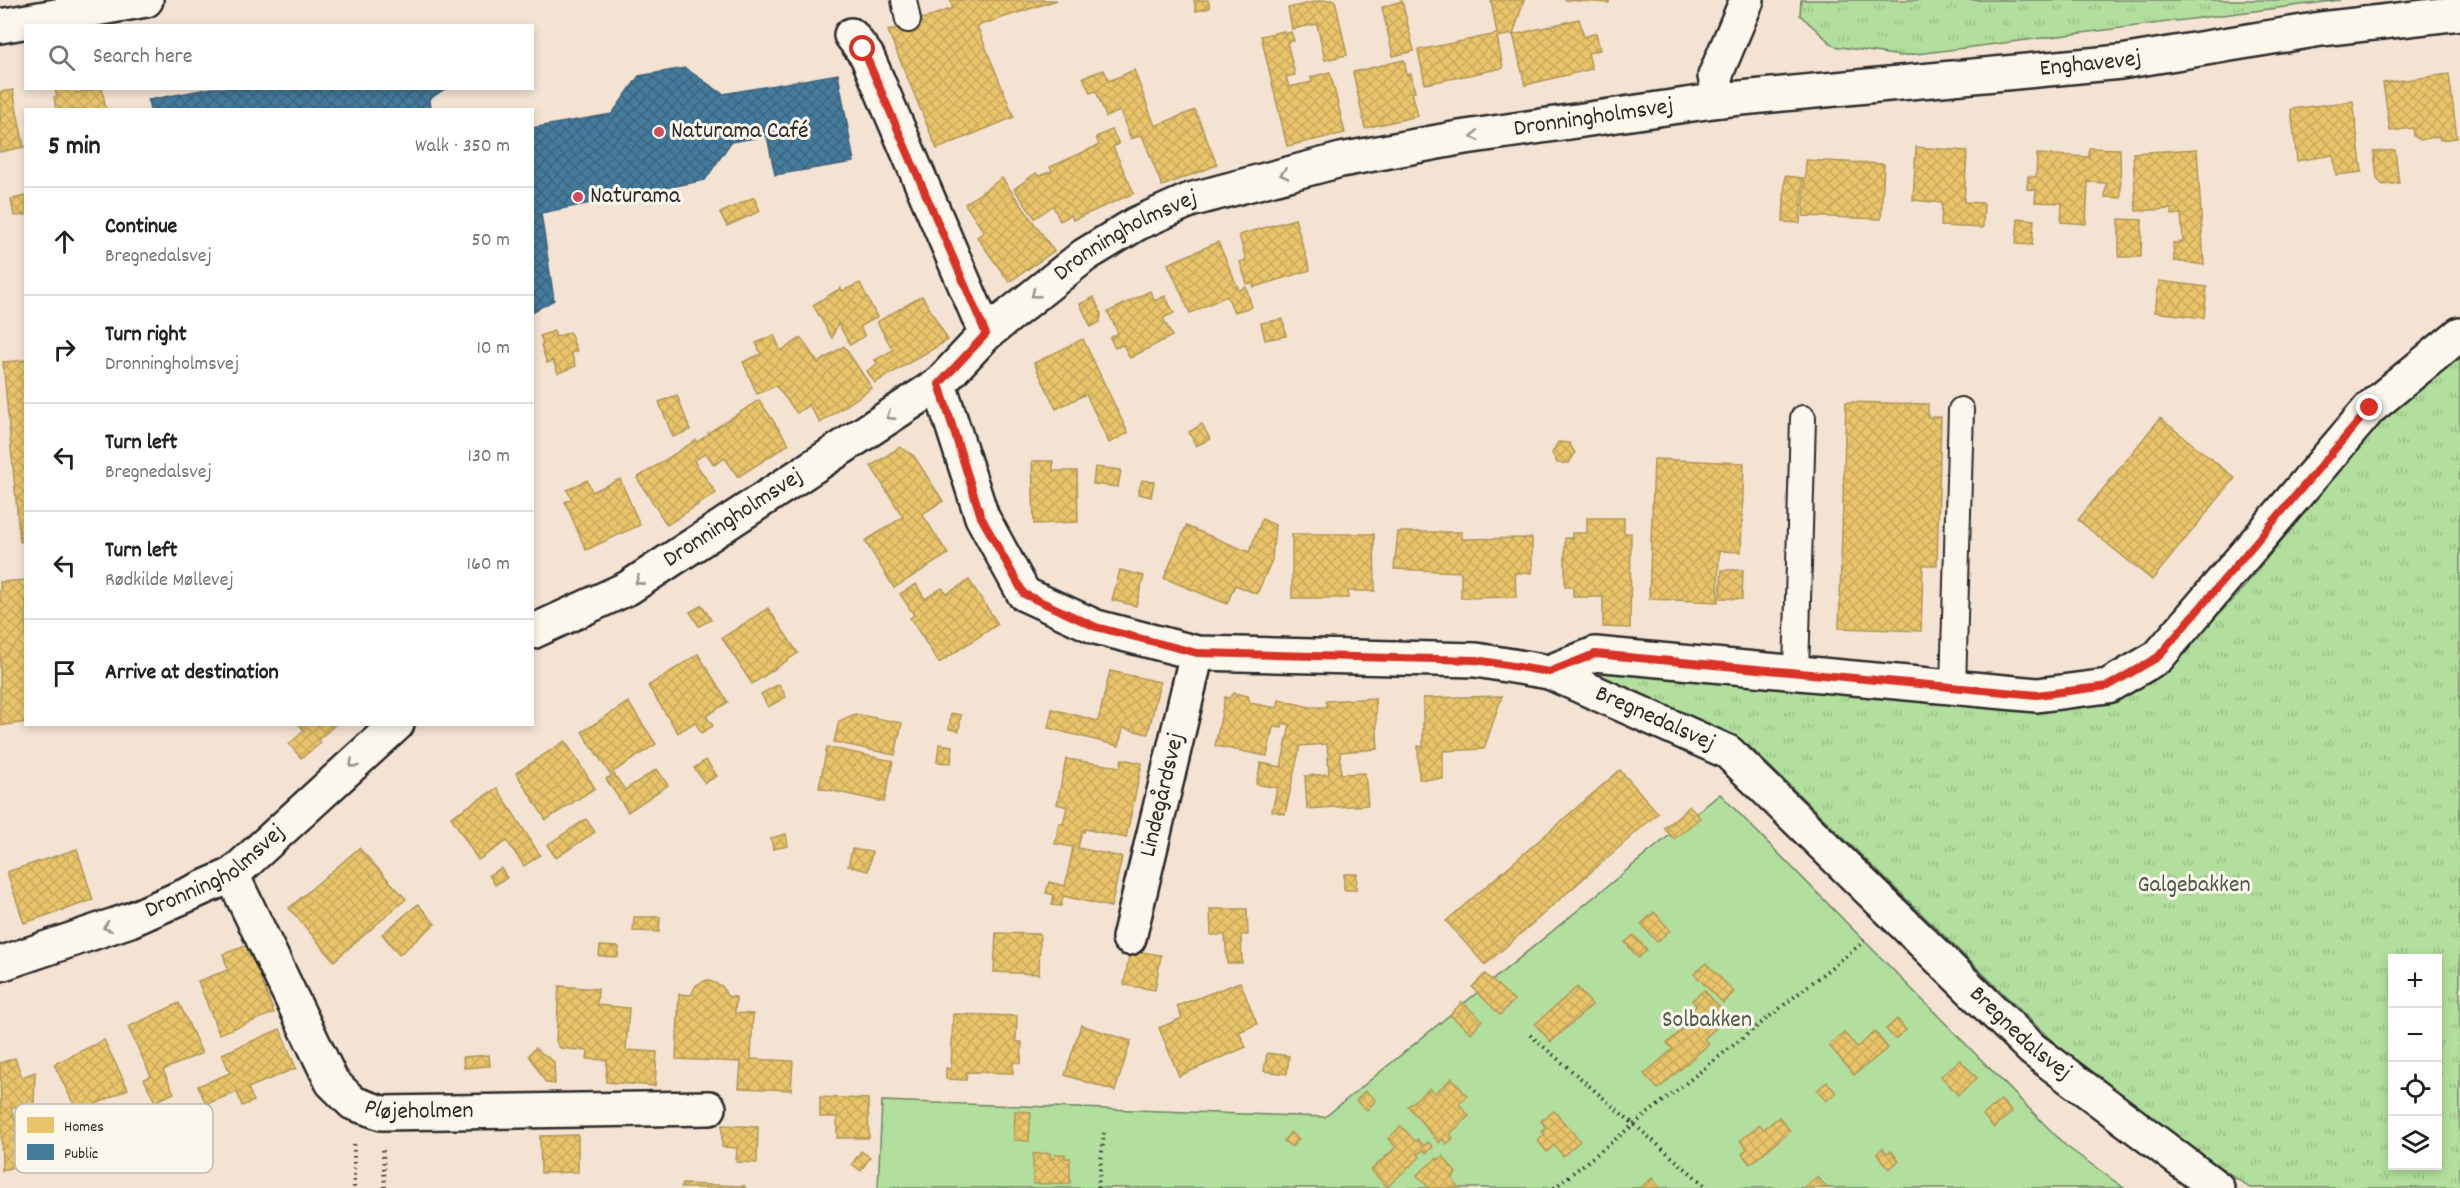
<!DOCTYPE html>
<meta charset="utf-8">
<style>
:root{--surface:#fff;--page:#f2f2f2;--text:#202124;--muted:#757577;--line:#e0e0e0}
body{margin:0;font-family:Dekko,sans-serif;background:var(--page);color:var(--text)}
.controls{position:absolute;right:18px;bottom:18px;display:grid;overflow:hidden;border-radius:0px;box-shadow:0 3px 9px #0003}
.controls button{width:54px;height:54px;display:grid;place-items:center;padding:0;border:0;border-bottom:2px solid var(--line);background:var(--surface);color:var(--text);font:30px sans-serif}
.stop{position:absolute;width:18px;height:18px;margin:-14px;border:4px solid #d93025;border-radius:50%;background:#fff}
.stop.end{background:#d93025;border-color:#fff;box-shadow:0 2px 6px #0008}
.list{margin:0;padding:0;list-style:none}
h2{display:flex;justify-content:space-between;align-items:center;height:78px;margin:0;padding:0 24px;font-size:26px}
h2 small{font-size:20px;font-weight:400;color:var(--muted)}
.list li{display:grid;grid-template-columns:39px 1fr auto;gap:18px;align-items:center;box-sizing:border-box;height:108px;padding:0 24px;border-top:2px solid var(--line)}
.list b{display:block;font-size:22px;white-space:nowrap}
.list p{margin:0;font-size:20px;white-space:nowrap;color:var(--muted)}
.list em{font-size:20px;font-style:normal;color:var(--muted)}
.icon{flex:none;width:33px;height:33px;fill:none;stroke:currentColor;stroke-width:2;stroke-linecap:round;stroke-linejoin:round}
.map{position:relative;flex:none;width:2460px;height:1188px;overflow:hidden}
.search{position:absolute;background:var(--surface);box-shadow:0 3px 9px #0003;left:24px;top:24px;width:510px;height:66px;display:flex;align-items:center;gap:15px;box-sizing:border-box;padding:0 21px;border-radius:0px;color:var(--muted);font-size:22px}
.panel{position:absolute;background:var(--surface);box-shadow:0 3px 9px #0003;left:24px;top:108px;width:510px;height:618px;border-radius:0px}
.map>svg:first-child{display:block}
</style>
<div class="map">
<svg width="2460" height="1188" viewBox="0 0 2460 1188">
<defs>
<pattern id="grass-tufts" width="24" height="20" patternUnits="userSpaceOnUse" patternTransform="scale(1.5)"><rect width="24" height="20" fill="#b2df9d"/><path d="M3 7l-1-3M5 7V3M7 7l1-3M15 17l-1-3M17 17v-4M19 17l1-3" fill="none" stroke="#99c087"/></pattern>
<pattern id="homes-cross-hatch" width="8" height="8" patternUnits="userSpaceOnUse" patternTransform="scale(1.5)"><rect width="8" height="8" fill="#e9c46a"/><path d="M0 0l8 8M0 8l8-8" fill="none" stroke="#c8a95c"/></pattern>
<pattern id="public-cross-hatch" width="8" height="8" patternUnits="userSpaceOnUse" patternTransform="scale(1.5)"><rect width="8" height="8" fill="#457b9d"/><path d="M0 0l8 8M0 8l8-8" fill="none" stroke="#3a6580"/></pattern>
</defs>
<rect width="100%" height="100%" fill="#f4e3d2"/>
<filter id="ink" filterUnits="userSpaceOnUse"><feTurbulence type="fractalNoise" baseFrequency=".0167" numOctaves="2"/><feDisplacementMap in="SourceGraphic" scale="12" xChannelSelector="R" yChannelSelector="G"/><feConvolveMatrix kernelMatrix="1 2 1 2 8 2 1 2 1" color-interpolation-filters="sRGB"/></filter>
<g filter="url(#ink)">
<g fill="url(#grass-tufts)" stroke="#6e8564" stroke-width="1.5" fill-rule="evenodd">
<path d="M1801,0H2340L1901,56L1834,46L1800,15Z"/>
<path d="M2460,344V1188H2250L2101,1083L2047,1036L1749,746L1601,678L1610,660L2043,707L2165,667L2237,596L2316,497L2341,449ZM2392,958H2438V1166H2392Z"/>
</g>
<path fill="#b2df9d" stroke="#6e8564" stroke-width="1.5" d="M1720,794L2066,1146L2124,1188H878L882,1101L1325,1117Z"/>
<g fill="url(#homes-cross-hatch)" stroke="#b09657" stroke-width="1.5">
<path d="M950,0H1057L977,26L1014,117L937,149L888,31L953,8Z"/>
<path d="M1194,0H1208L1210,8L1196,11Z"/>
<path d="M1322,0H1335L1347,55L1325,60L1317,24L1292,29L1288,8Z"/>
<path d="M1491,0H1524L1513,35L1579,19L1584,37L1596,33L1600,50L1588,53L1592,69L1525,85L1513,34L1497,37L1503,68L1425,84L1418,50L1497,34Z"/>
<path d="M1564,0H1609V3Z"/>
<path d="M1402,1L1414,51L1393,56L1382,7Z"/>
<path d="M1284,31L1285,34L1291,32L1294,41L1287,42L1295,75L1286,77L1289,87L1312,82L1311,77L1330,72L1345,133L1287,146L1261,36Z"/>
<path d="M1404,60L1407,75L1411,74L1415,92H1412L1418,116L1365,128L1353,72Z"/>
<path d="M1104,70L1109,81L1134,70L1155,126L1195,110L1217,165L1162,186L1142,135L1131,139L1120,111L1106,117L1096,91L1090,93L1083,77Z"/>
<path d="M2449,74L2457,138L2440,140L2439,136L2420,140L2414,136L2413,128L2390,131L2383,83Z"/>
<path d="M75,88L76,93L102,88L106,110H56L54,97H57L55,90Z"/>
<path d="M13,90L24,147L0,152V92Z"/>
<path d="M2353,101L2362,172L2336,175L2333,155L2297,161L2291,109Z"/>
<path d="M1112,130L1119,144L1113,147L1134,193L1073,220L1071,215L1060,221L1053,206L1035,218L1014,189L1036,173L1039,176L1052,171L1050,167L1099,145L1096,137Z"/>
<path d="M1916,147L1967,151L1964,202L1984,203L1983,228L1941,226L1942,203L1913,200Z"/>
<path d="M2089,148L2120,149L2121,198L2105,197L2106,183L2088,182L2086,224L2061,222L2062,203L2035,202L2036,190L2027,189L2028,176L2036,177L2037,154L2089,157Z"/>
<path d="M2197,149L2204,265L2174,261L2173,243L2183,242L2181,214L2172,215V209L2136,211L2133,153Z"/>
<path d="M2395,150L2399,183L2383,185L2377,179L2374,152Z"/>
<path d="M1806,160L1884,164L1881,219L1803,216Z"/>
<path d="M1785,176L1803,178L1800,223L1783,222Z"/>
<path d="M1002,178L1054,251L1009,282L977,237L984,232L965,204Z"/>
<path d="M26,196V215L14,216L11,199Z"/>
<path d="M754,197L760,211L727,226L720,213Z"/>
<path d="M2018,218L2034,220L2032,245L2016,244Z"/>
<path d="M1295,219L1310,270L1254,287L1252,283L1247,284L1240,262L1246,260L1239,235Z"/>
<path d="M2119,219L2142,220L2141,257H2119Z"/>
<path d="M1218,242L1239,290L1246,287L1252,307L1234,312L1227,296L1190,313L1168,264Z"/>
<path d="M2159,281L2207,287L2204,318L2155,312Z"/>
<path d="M860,283L877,317L860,327L865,336L850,345L838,323L832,338L813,305L841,288L842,291Z"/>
<path d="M1150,291L1155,301L1165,296L1174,313L1163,318L1172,336L1130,358L1123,345L1115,348L1110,338L1118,333L1108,312Z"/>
<path d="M922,296L948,340L875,383L867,371L877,364L875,360L893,350L877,322Z"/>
<path d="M1094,297L1101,314L1100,322L1091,327L1080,304Z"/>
<path d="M1283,319L1286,336L1265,340L1261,323Z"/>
<path d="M554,331L556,337L570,332L577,351L571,353L576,366L558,373L553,361L547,363L541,345L543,343L540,336Z"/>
<path d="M774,335L781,351L801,338L818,363L844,346L872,388L820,423L809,405L797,413L776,386L757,394L743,362L761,354L756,343Z"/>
<path d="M1083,339L1128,433L1109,443L1086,394L1056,409L1034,363Z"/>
<path d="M26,360V541L20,542L3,362Z"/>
<path d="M677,395L690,430L673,437L659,402Z"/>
<path d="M759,400L789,444L738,477L725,458L714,465L706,453L694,461L716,493L667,525L637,478L696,440L697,442L709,434L708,433Z"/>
<path d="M1846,402L1928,404V417H1941L1937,565H1923L1921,631L1839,628Z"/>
<path d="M2160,418L2235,478L2152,580L2078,520Z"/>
<path d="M1202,424L1210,439L1196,446L1189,432Z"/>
<path d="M1558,442L1569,443L1575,453L1569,463H1557L1552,453Z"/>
<path d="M900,447L914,456L943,501L922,514L948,554L894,588L865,541L903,517L871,466Z"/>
<path d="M1654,459L1744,463L1741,552L1719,551L1718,602L1649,599Z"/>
<path d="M1032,461H1053V471H1077L1078,522L1034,524Z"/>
<path d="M1095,467L1121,470L1118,487L1093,484Z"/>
<path d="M620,479L640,525L586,550L565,502L572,499L567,490L587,480L592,492Z"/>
<path d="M1142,480L1154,482L1151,497L1138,494Z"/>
<path d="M1587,518H1624V533H1631L1630,628L1603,627V597H1573V587H1565V538H1572V533H1587Z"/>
<path d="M1262,519L1275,525L1272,560L1257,594L1235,585L1227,604L1164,578L1186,526L1249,552Z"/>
<path d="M1398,532H1462V539L1532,538V573H1515L1516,597L1461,598V572L1394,569Z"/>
<path d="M1292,534H1374L1375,591H1348V598H1292Z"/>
<path d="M1120,570L1144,576L1136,606L1112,600Z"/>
<path d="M1722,570H1743L1742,599L1720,598Z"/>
<path d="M26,580V722L0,726V582Z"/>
<path d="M969,580L998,624L939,663L910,618L914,615L900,594L916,584L925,599L942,588L947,594Z"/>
<path d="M702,605L711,620L699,626L690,612Z"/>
<path d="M768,608L798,653L752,684L722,638Z"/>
<path d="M698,654L728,702L706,716L713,726L701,733L695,722L678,733L648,686Z"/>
<path d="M1110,671L1160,682L1148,734L1123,728L1119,746L1048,728L1052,709L1098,721Z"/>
<path d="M779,684L786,697L768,707L761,694Z"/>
<path d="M1234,693L1248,696L1250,703L1277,708L1279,700L1310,707H1327L1326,701L1375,698L1378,749L1340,752L1341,774L1365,773L1368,805L1307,809L1305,776L1329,774L1327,744L1300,746L1285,814L1272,811L1277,788L1256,784L1261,763L1281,767L1290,725L1283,723L1282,728L1273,727L1267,756L1215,746L1225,697L1229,698Z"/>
<path d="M1502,696L1484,749L1443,751V779H1419L1418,746L1423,747V698Z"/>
<path d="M628,702L656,744L610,774L582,732Z"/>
<path d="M951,713L961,715L959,731L949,729Z"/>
<path d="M855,714L902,723L895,755L834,742L839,721Z"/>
<path d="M299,724H336L318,740L321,743L301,758L289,744L304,731Z"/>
<path d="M565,741L595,788L546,820L516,773Z"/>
<path d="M939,744L953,746L951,763L937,762Z"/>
<path d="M827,747L893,761L884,802L819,788Z"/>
<path d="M1066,759L1120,767L1122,759L1142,763L1126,838L1085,829L1084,832L1082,831L1078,848L1122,857L1111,907L1063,896L1061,906L1052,905L1054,895L1046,893L1049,882L1065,886L1073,847L1055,844L1059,823L1063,824L1067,807L1057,804Z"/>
<path d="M706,760L717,776L705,783L694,768Z"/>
<path d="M657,769L668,785L628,812L606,779L614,774L625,790Z"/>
<path d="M1620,770L1658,813L1485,965L1446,921Z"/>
<path d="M497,788L540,855L524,866L507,841L478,860L451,817Z"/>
<path d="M1690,806L1700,818L1674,839L1664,828Z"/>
<path d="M586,819L595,832L556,858L547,845Z"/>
<path d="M786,834L788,846L773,849L771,838Z"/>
<path d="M359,848L406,899L334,961L289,908Z"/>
<path d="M77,849L93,900L24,923L7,872Z"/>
<path d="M852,849L872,852L868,871L848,866Z"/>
<path d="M501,868L507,878L495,885L489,875Z"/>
<path d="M1344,874H1357L1356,890H1344Z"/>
<path d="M418,904L435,924L399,955L382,934Z"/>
<path d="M1210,909H1247L1248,935H1241L1242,963H1227L1225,935H1211Z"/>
<path d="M1654,912L1670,930L1657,942L1641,924Z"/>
<path d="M634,917H660L659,932L633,931Z"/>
<path d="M996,933L1040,934L1039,974L994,972Z"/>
<path d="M1634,935L1647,950L1638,958L1625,942Z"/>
<path d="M248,945L274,1013L219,1034L198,981L228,970L223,954Z"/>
<path d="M600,946L619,947L618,957L599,956Z"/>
<path d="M1130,950L1161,955L1155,990L1124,985Z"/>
<path d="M1706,963L1734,992L1723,1003L1694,974Z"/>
<path d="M1485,974L1514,1000L1500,1015L1472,987Z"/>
<path d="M707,980L722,986L727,996L736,997L735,1013L753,1014L751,1059L793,1061L791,1090L739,1088L741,1062L676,1059L679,994L691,995L696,985Z"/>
<path d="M1240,982L1257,1024L1239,1032L1246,1047L1179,1076L1159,1028L1182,1018L1177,1006Z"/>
<path d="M559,986L598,989L597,1005L629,1008L626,1050L657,1052L655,1086L606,1082L607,1060L587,1059L588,1051L560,1048L556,1041Z"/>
<path d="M1577,987L1592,1005L1551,1042L1535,1024Z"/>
<path d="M1704,990L1721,1009L1710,1019L1717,1027L1704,1039L1709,1044L1658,1089L1644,1074L1673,1049L1667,1043L1682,1030L1676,1024L1697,1006L1692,1000Z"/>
<path d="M1462,1002L1482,1020L1471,1033L1450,1015Z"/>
<path d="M179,1003L202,1053L163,1070L174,1093L155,1102L144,1079L151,1076L128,1027Z"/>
<path d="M953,1014L1017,1016L1016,1042H1022L1021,1063L1013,1062V1073L967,1072L966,1080L946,1079V1068L951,1069Z"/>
<path d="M1897,1019L1906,1030L1895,1039L1886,1029Z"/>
<path d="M1081,1025L1131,1041L1115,1091L1065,1075Z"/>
<path d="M280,1029L296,1068L248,1088L254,1101L242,1106L237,1092L206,1104L198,1086L230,1073L222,1054Z"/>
<path d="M1875,1032L1888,1048L1854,1075L1829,1045L1844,1033L1857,1047Z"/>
<path d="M104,1040L128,1089L78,1113L54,1064Z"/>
<path d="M535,1048L554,1062L555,1084L546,1083L529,1055Z"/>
<path d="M1267,1053L1289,1056L1287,1074L1264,1071Z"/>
<path d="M489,1055L490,1066L464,1068L463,1057Z"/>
<path d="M15,1058L22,1077L35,1072L34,1108L19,1111L17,1106L11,1108L20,1135L26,1133L35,1159L2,1171L0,1063Z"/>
<path d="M1960,1060L1977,1078L1958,1095L1941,1076Z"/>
<path d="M1452,1078L1467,1096L1459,1104L1469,1116L1450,1134L1453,1138L1447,1144L1443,1139L1439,1143L1408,1106L1430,1088L1435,1093Z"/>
<path d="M1827,1082L1836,1093L1826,1101L1817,1090Z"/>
<path d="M1365,1091L1376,1100L1367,1110L1356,1101Z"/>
<path d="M820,1097L868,1099L869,1138H837V1117H820Z"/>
<path d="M2001,1100L2012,1112L1994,1128L1983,1115Z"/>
<path d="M1015,1111L1031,1112L1029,1141L1014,1140Z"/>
<path d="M1554,1111L1580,1141L1563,1156L1554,1145L1547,1152L1538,1141L1545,1134L1542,1132L1546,1128L1541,1121Z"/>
<path d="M1779,1117L1790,1131L1750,1164L1742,1154L1747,1149L1740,1141L1760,1125L1764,1129Z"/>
<path d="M722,1125L758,1127L757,1163L736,1162L737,1148L722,1147Z"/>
<path d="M1401,1126L1415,1141L1417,1139L1424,1146L1428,1142L1433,1147L1426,1153L1423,1150L1418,1154L1420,1157L1387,1187L1371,1170L1396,1147L1388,1139Z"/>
<path d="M1290,1132L1299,1139L1292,1147L1284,1141Z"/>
<path d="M578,1135V1172L541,1173L540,1136Z"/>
<path d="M1883,1148L1887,1153L1891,1151L1899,1161L1889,1169L1877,1153Z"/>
<path d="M861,1151L870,1157L861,1171L852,1164Z"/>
<path d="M1050,1153L1051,1159L1055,1158V1154H1065V1158H1070V1183L1033,1184V1154Z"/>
<path d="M1443,1156L1456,1173L1452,1179L1459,1188H1429L1417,1175L1437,1158L1438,1160Z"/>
<path d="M1818,1177L1827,1188H1803Z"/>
<path d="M1652,1178L1660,1188H1640Z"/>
<path d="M682,1184L745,1186V1188H681Z"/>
</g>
<g fill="url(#public-cross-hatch)" stroke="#3d637b" stroke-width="1.5">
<path d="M685,68L723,94L838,74L854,162L775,175L767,136L731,142L705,180L541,213L554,300L532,312V128L612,114L639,76Z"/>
<path d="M212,88H446L430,99L431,110H150L148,100Z"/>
</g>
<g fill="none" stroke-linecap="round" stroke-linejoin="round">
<defs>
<g id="lane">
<path d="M904,0L908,20"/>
<path d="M1796,673L1803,418"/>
<path d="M1953,687L1961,410"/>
</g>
<g id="street">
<path d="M851,35L867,56L986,334"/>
<path d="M1720,100L1715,76L1747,0"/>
<path id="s1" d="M939,384L982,517L1024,594L1096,627L1197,653L1476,660L1549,672L1728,752L2032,1049L2217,1188"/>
<path id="s2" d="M532,632L628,588L939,384L986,334L1085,255L1136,224L1190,200L1341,160L1459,138L1720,100L2121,62L2321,29L2460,13"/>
<path d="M1549,672L1595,654L2037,695L2108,686L2158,657L2370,408L2460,334"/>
<path id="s3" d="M232,875L332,1082L353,1103L382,1113L709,1108"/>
<path id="s4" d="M1129,938L1197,653"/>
<path id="s5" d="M0,964L130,920L232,875L397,724"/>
</g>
<path id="secondary" d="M0,26L146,0"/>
</defs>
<use href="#lane" stroke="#2b2b2b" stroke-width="28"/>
<use href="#street" stroke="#2b2b2b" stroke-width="38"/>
<use href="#secondary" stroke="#2b2b2b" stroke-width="38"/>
<g stroke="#2b2b2b" stroke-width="4" stroke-dasharray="1.5 4.5" stroke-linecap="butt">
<path d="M1530,1035L1708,1188"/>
<path d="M354,1144V1188"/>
<path d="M383,1150L385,1188"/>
<path d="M1098,1188L1104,1133"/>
<path d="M1554,1188L1867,939"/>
</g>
<use href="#lane" stroke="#fbf7ec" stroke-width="24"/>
<use href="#street" stroke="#fbf7ec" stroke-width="33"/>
<use href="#secondary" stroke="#fbf7ec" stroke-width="33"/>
</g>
<defs><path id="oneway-chevron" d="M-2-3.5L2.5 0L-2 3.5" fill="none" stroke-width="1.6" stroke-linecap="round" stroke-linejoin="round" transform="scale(1.5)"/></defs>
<g stroke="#93918c">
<use href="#oneway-chevron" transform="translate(1475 136) rotate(172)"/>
<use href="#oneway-chevron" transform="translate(1284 174) rotate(166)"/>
<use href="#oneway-chevron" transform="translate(1035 294) rotate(141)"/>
<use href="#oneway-chevron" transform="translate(890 416) rotate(147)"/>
<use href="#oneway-chevron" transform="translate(639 581) rotate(147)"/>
<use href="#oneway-chevron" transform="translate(353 764) rotate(138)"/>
<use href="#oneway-chevron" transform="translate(107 927) rotate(161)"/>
</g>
</g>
<g fill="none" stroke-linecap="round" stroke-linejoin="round" filter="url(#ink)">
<path stroke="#d93025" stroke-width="8" d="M863,49L986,334L939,384L981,517L1024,594L1096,627L1197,653L1476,660L1549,672L1595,654L2037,695L2108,686L2158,657L2370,408"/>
</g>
<g fill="#d1495b" stroke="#fbf7ec" stroke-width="2">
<circle cx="659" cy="132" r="6"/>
<circle cx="578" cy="197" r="6"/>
</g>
<g text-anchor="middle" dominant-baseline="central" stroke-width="6" stroke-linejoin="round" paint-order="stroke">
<g font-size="24" fill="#2b2b2b" stroke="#fbf7ec">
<text stroke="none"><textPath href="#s2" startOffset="1704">Enghavevej</textPath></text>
<text stroke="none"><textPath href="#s2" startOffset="1204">Dronningholmsvej</textPath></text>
<text stroke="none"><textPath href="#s2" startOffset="718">Dronningholmsvej</textPath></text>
<text stroke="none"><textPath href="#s2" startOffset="232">Dronningholmsvej</textPath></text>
<text stroke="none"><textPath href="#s1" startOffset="880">Bregnedalsvej</textPath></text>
<text stroke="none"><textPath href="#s4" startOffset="147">Lindegårdsvej</textPath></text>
<text stroke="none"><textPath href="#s5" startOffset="236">Dronningholmsvej</textPath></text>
<text stroke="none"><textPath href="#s1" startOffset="1366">Bregnedalsvej</textPath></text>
<text stroke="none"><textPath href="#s3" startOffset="327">Pløjeholmen</textPath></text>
</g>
<g font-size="24" fill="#2b2b2b" stroke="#fbf7ec" text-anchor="start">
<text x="671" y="132">Naturama Café</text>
<text x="590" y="197">Naturama</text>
</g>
<g font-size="24" fill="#4d5848" stroke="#fbf7ec">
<text x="2194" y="886">Galgebakken</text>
<text x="1707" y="1021">Solbakken</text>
</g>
</g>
<rect x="15" y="1104" width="198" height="69" rx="9" fill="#fbf7ec" stroke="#bdbab2" stroke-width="1.5"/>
<rect x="27" y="1117" width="27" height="16" fill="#e9c46a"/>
<rect x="27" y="1144" width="27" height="16" fill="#457b9d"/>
<g font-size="16" fill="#2b2b2b">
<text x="64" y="1131">Homes</text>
<text x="64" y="1158">Public</text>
</g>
</svg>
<div class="controls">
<button>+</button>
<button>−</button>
<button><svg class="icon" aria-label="locate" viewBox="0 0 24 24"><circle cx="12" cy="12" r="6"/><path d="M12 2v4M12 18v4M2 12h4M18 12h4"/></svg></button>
<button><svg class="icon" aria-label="layers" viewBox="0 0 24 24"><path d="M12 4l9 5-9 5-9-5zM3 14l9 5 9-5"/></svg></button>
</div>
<div class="stop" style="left:863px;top:49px"></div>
<div class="stop end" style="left:2370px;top:408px"></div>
<div class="search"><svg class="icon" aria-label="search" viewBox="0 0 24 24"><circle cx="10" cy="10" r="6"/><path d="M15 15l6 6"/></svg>Search here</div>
<section class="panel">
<h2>5 min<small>Walk · 350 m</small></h2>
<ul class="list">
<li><svg class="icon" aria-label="ahead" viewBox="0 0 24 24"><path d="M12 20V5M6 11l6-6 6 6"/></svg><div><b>Continue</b><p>Bregnedalsvej</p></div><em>50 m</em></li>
<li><svg class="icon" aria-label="right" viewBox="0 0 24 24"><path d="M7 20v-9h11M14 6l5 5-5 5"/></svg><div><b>Turn right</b><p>Dronningholmsvej</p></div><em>10 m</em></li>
<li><svg class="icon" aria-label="left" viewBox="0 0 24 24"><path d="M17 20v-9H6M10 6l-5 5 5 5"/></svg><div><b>Turn left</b><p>Bregnedalsvej</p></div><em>130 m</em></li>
<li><svg class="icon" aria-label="left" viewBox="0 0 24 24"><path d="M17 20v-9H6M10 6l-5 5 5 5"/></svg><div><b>Turn left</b><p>Rødkilde Møllevej</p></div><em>160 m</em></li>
<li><svg class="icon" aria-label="arrive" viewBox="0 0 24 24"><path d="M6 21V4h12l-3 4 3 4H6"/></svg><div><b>Arrive at destination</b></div></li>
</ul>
</section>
</div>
